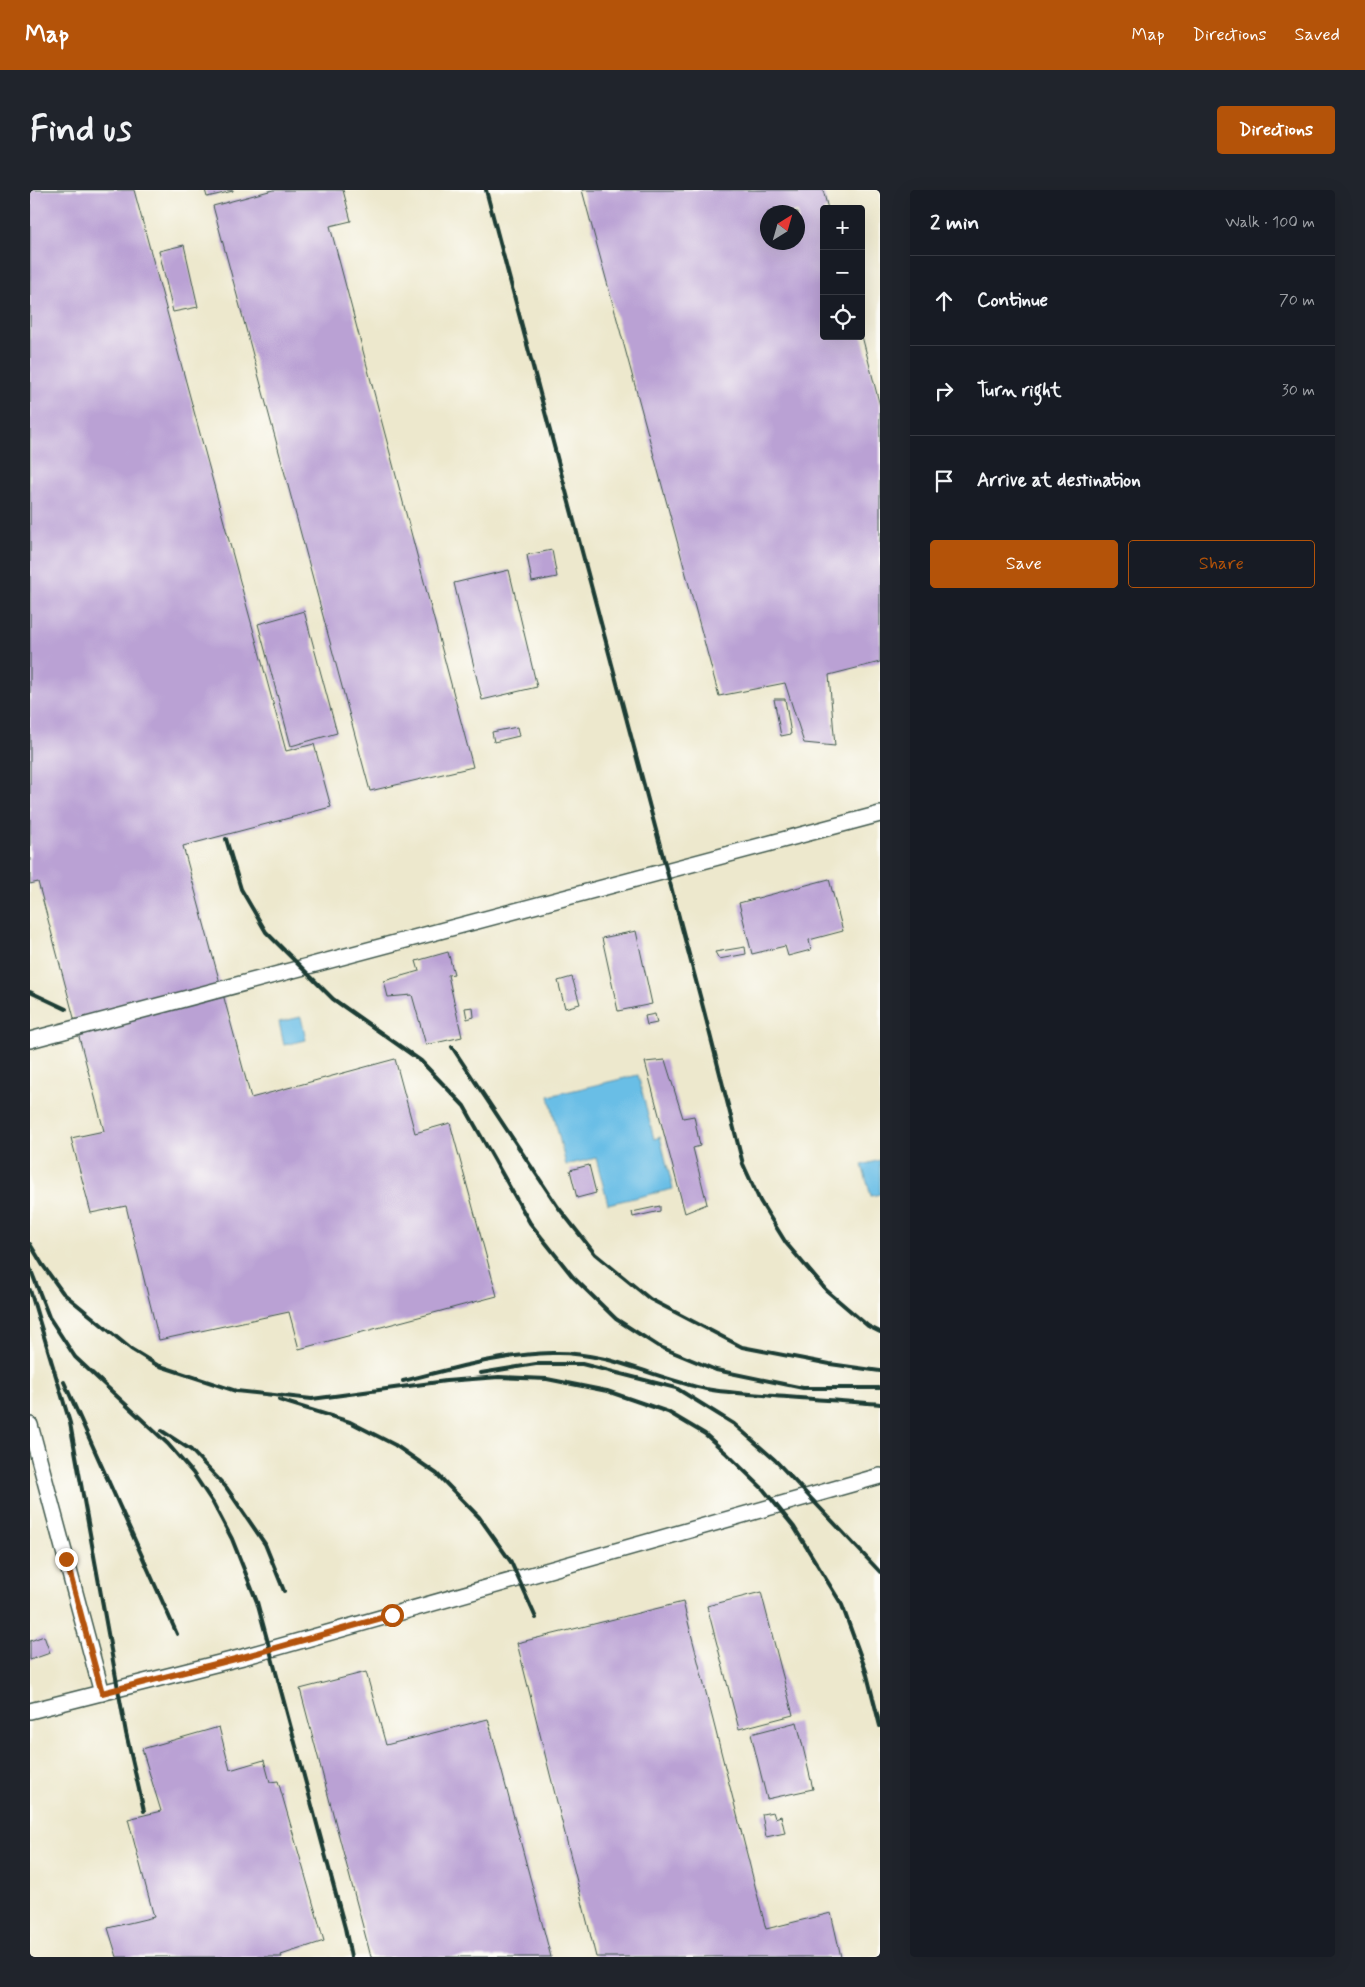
<!DOCTYPE html>
<meta charset="utf-8">
<style>
:root{--surface:#171b24;--page:#20242c;--text:#f1f3f6;--muted:#9ea1a6;--line:#363941;--accent:#b45309}
body{margin:0;font-family:Mynerve,sans-serif;background:var(--page);color:var(--text)}
.controls{position:absolute;right:15px;top:15px;display:grid;overflow:hidden;border-radius:5px;box-shadow:0 5px 20px #0002}
.controls button{width:45px;height:45px;display:grid;place-items:center;padding:0;border:0;border-bottom:1px solid var(--line);background:var(--surface);color:var(--text);font:25px sans-serif}
.compass{position:absolute;left:730px;top:15px;width:45px;height:45px;border-radius:50%;background:var(--surface);box-shadow:0 5px 20px #0002;rotate:37deg}
.stop{position:absolute;width:15px;height:15px;margin:-11px;border:4px solid #b45309;border-radius:50%;background:#fff}
.stop.end{background:#b45309;border-color:#fff;box-shadow:0 1px 5px #0008}
.list{margin:0;padding:0;list-style:none}
h2{display:flex;justify-content:space-between;align-items:center;height:65px;margin:0;padding:0 20px;font-size:21px}
h2 small{font-size:16px;font-weight:400;color:var(--muted)}
.list li{display:grid;grid-template-columns:32px 1fr auto;gap:15px;align-items:center;box-sizing:border-box;height:90px;padding:0 20px;border-top:1px solid var(--line)}
.list b{display:block;font-size:19px;white-space:nowrap}
.list em{font-size:16px;font-style:normal;color:var(--muted)}
.actions{display:flex;gap:10px;padding:15px 20px}
.actions a{flex:1;padding:11px 0;border:1px solid var(--accent);border-radius:5px;text-align:center;font-size:18px;color:var(--accent)}
.actions .main{background:var(--accent);color:#fff}
.icon{flex:none;width:28px;height:28px;fill:none;stroke:currentColor;stroke-width:2;stroke-linecap:round;stroke-linejoin:round}
.map{position:relative;flex:none;width:850px;height:1767px;overflow:hidden;border-radius:5px}
header{display:flex;align-items:center;gap:30px;box-sizing:border-box;height:70px;padding:0 25px;background:var(--accent);color:#fff}
header strong{font-size:24px}
nav{display:flex;gap:28px;margin-inline-start:auto;font-size:18px}
.intro{display:flex;align-items:center;justify-content:space-between;box-sizing:border-box;height:120px;padding:0 30px}
h1{margin:0;font-size:35px}
.button{padding:12px 22px;border-radius:5px;background:var(--accent);color:#fff;font-size:18px;font-weight:700}
main{display:flex;gap:30px;padding:0 30px}
aside{flex:1;background:var(--surface);border-radius:5px;box-shadow:0 5px 20px #0002}
.map>svg:first-child{display:block}
</style>
<header>
<strong>Map</strong>
<nav><a>Map</a><a>Directions</a><a>Saved</a></nav>
</header>
<div class="intro"><h1>Find us</h1><a class="button">Directions</a></div>
<main>
<div class="map">
<svg width="850" height="1767" viewBox="0 0 850 1767">
<rect width="100%" height="100%" fill="#fdfcf7"/>
<filter id="ink" filterUnits="userSpaceOnUse"><feTurbulence type="fractalNoise" baseFrequency=".02" numOctaves="2"/><feDisplacementMap in="SourceGraphic" scale="10" xChannelSelector="R" yChannelSelector="G"/><feConvolveMatrix kernelMatrix="1 2 1 2 8 2 1 2 1" color-interpolation-filters="sRGB"/></filter>
<filter id="wash" filterUnits="userSpaceOnUse"><feTurbulence type="fractalNoise" baseFrequency=".0096" numOctaves="4" result="noise"/><feDisplacementMap in="SourceGraphic" scale="20" xChannelSelector="R" yChannelSelector="G"/><feGaussianBlur stdDeviation="1.12" result="paint"/><feColorMatrix in="noise" values="0 0 0 0 0 0 0 0 0 0 0 0 0 0 0 0 0 1.4 0 .05"/><feComposite in="paint" operator="in"/></filter>
<g filter="url(#wash)">
<rect width="100%" height="100%" fill="#ede8cd"/>
<g fill="#69bee6" stroke="#447e8d">
<path d="M271,827L276,850L254,855L249,832Z"/>
<path d="M608,885L624,949L630,947L643,999L578,1014L566,968L536,975L519,906Z"/>
<path d="M850,970V1004L841,1006L832,975Z"/>
</g>
<g id="blocks">
<g fill="#baa1d4" fill-rule="evenodd">
<path d="M0,0H104L256,561L284,554L301,617L153,656L221,908L365,869L385,943L420,933L467,1106L269,1159L259,1122L129,1150L96,1016L61,1023L41,948L74,941L8,692L0,694Z"/>
<path d="M175,0H203V1L177,7Z"/>
<path d="M243,0H313L321,31L300,36L443,577L340,601L183,16Z"/>
<path d="M552,0H793L798,19H794V146H832L850,216V472L799,485L805,556L774,553L755,493L689,506ZM738,22H768V52H738Z"/>
<path d="M154,55L168,117L143,122L129,61Z"/>
<path d="M522,360L527,387L502,392L497,365Z"/>
<path d="M479,380L507,497L452,510L424,393Z"/>
<path d="M274,421L307,543L261,556L228,434Z"/>
<path d="M744,509H755L761,544L751,546Z"/>
<path d="M487,537L489,546L464,552L462,542Z"/>
<path d="M799,689L813,741L779,750L781,760L758,766L755,756L722,764L709,713Z"/>
<path d="M606,741L622,814L588,821L572,748Z"/>
<path d="M715,757L716,764L689,769L685,762Z"/>
<path d="M418,762L424,784L418,785L432,847L396,855L382,805L358,807L354,791L389,781L386,771Z"/>
<path d="M542,787L550,814L535,818L528,791Z"/>
<path d="M443,817L444,827L437,829L435,818Z"/>
<path d="M625,824L627,833L617,835L615,826Z"/>
<path d="M635,870L653,928L664,926L670,956L663,958L677,1014L655,1023L615,872Z"/>
<path d="M559,975L566,1003L547,1008L540,980Z"/>
<path d="M630,1016V1021L603,1027L602,1022Z"/>
<path d="M731,1402L763,1525L709,1539L677,1416Z"/>
<path d="M653,1412L736,1739L801,1723L811,1767H566L487,1453Z"/>
<path d="M14,1446L20,1463L0,1470V1451Z"/>
<path d="M336,1482L356,1555L458,1529L521,1767H341L270,1499Z"/>
<path d="M767,1532L783,1599L737,1609L721,1544Z"/>
<path d="M189,1537L200,1580L234,1570L240,1592L248,1591L294,1751L251,1765L252,1767H87L78,1738L124,1727L98,1629L131,1621L112,1559Z"/>
<path d="M743,1622L745,1628L751,1626L755,1643L736,1647L732,1624Z"/>
</g>
</g>
</g>
<g filter="url(#ink)">
<use href="#blocks" fill-opacity="0" stroke="#3e574b" stroke-width="1"/>
<g fill="none" stroke-linecap="round" stroke-linejoin="round">
<defs>
<g id="lane">
<path d="M0,850L850,624"/>
<path d="M0,1235L72,1503"/>
<path d="M0,1521L213,1467L850,1286"/>
</g>
</defs>
<use href="#lane" stroke="#3e574b" stroke-width="18"/>
<use href="#lane" stroke="#fff" stroke-width="15"/>
<g stroke="#1f3d34" stroke-width="4">
<path d="M456,0L674,821L713,974L730,1011L756,1053L796,1100L838,1136L850,1142"/>
<path d="M196,649L211,699L236,742L303,809L391,871L434,916L500,1033L543,1087L586,1129L628,1156L686,1180L773,1198H850"/>
<path d="M0,802L36,819"/>
<path d="M422,857L528,1017L565,1064L620,1109L712,1157L800,1174L850,1181"/>
<path d="M0,1054L12,1074L33,1103L101,1159L127,1175L206,1201L282,1209L416,1191L469,1187L517,1189L577,1201L638,1222L675,1244L697,1264L733,1299L764,1337L812,1415L836,1481L850,1536"/>
<path d="M0,1078L19,1127L45,1167L138,1254L163,1283L183,1313L202,1349L227,1412L315,1738L321,1767"/>
<path d="M0,1100L40,1233L96,1543L114,1621"/>
<path d="M451,1183L506,1174H552L646,1198L704,1234L745,1270L850,1382"/>
<path d="M373,1191C422,1179 471,1164 522,1163C576,1161 624,1188 676,1199C698,1203 722,1204 744,1206C779,1209 815,1211 850,1214"/>
<path d="M34,1192L147,1444"/>
<path d="M249,1210L320,1232L365,1255L407,1284L449,1327L481,1372L506,1428"/>
<path d="M132,1241L161,1260L196,1297L235,1354L254,1401"/>
</g>
</g>
</g>
<g fill="none" stroke-linecap="round" stroke-linejoin="round" filter="url(#ink)">
<path stroke="#b45309" stroke-width="6" d="M36,1369L72,1503L213,1467L362,1425"/>
</g>
</svg>
<div class="controls">
<button>+</button>
<button>−</button>
<button><svg class="icon" aria-label="locate" viewBox="0 0 24 24"><circle cx="12" cy="12" r="6"/><path d="M12 2v4M12 18v4M2 12h4M18 12h4"/></svg></button>
</div>
<svg class="compass" viewBox="-18 -18 36 36"><path d="M0-13l5 13h-10z" fill="#e53935"/><path d="M0 13l5-13h-10z" fill="#9ea1a6"/></svg>
<div class="stop" style="left:362px;top:1425px"></div>
<div class="stop end" style="left:36px;top:1369px"></div>
</div>
<aside>
<h2>2 min<small>Walk · 100 m</small></h2>
<ul class="list">
<li><svg class="icon" aria-label="ahead" viewBox="0 0 24 24"><path d="M12 20V5M6 11l6-6 6 6"/></svg><div><b>Continue</b></div><em>70 m</em></li>
<li><svg class="icon" aria-label="right" viewBox="0 0 24 24"><path d="M7 20v-9h11M14 6l5 5-5 5"/></svg><div><b>Turn right</b></div><em>30 m</em></li>
<li><svg class="icon" aria-label="arrive" viewBox="0 0 24 24"><path d="M6 21V4h12l-3 4 3 4H6"/></svg><div><b>Arrive at destination</b></div></li>
</ul>
<div class="actions"><a class="main">Save</a><a>Share</a></div>
</aside>
</main>
